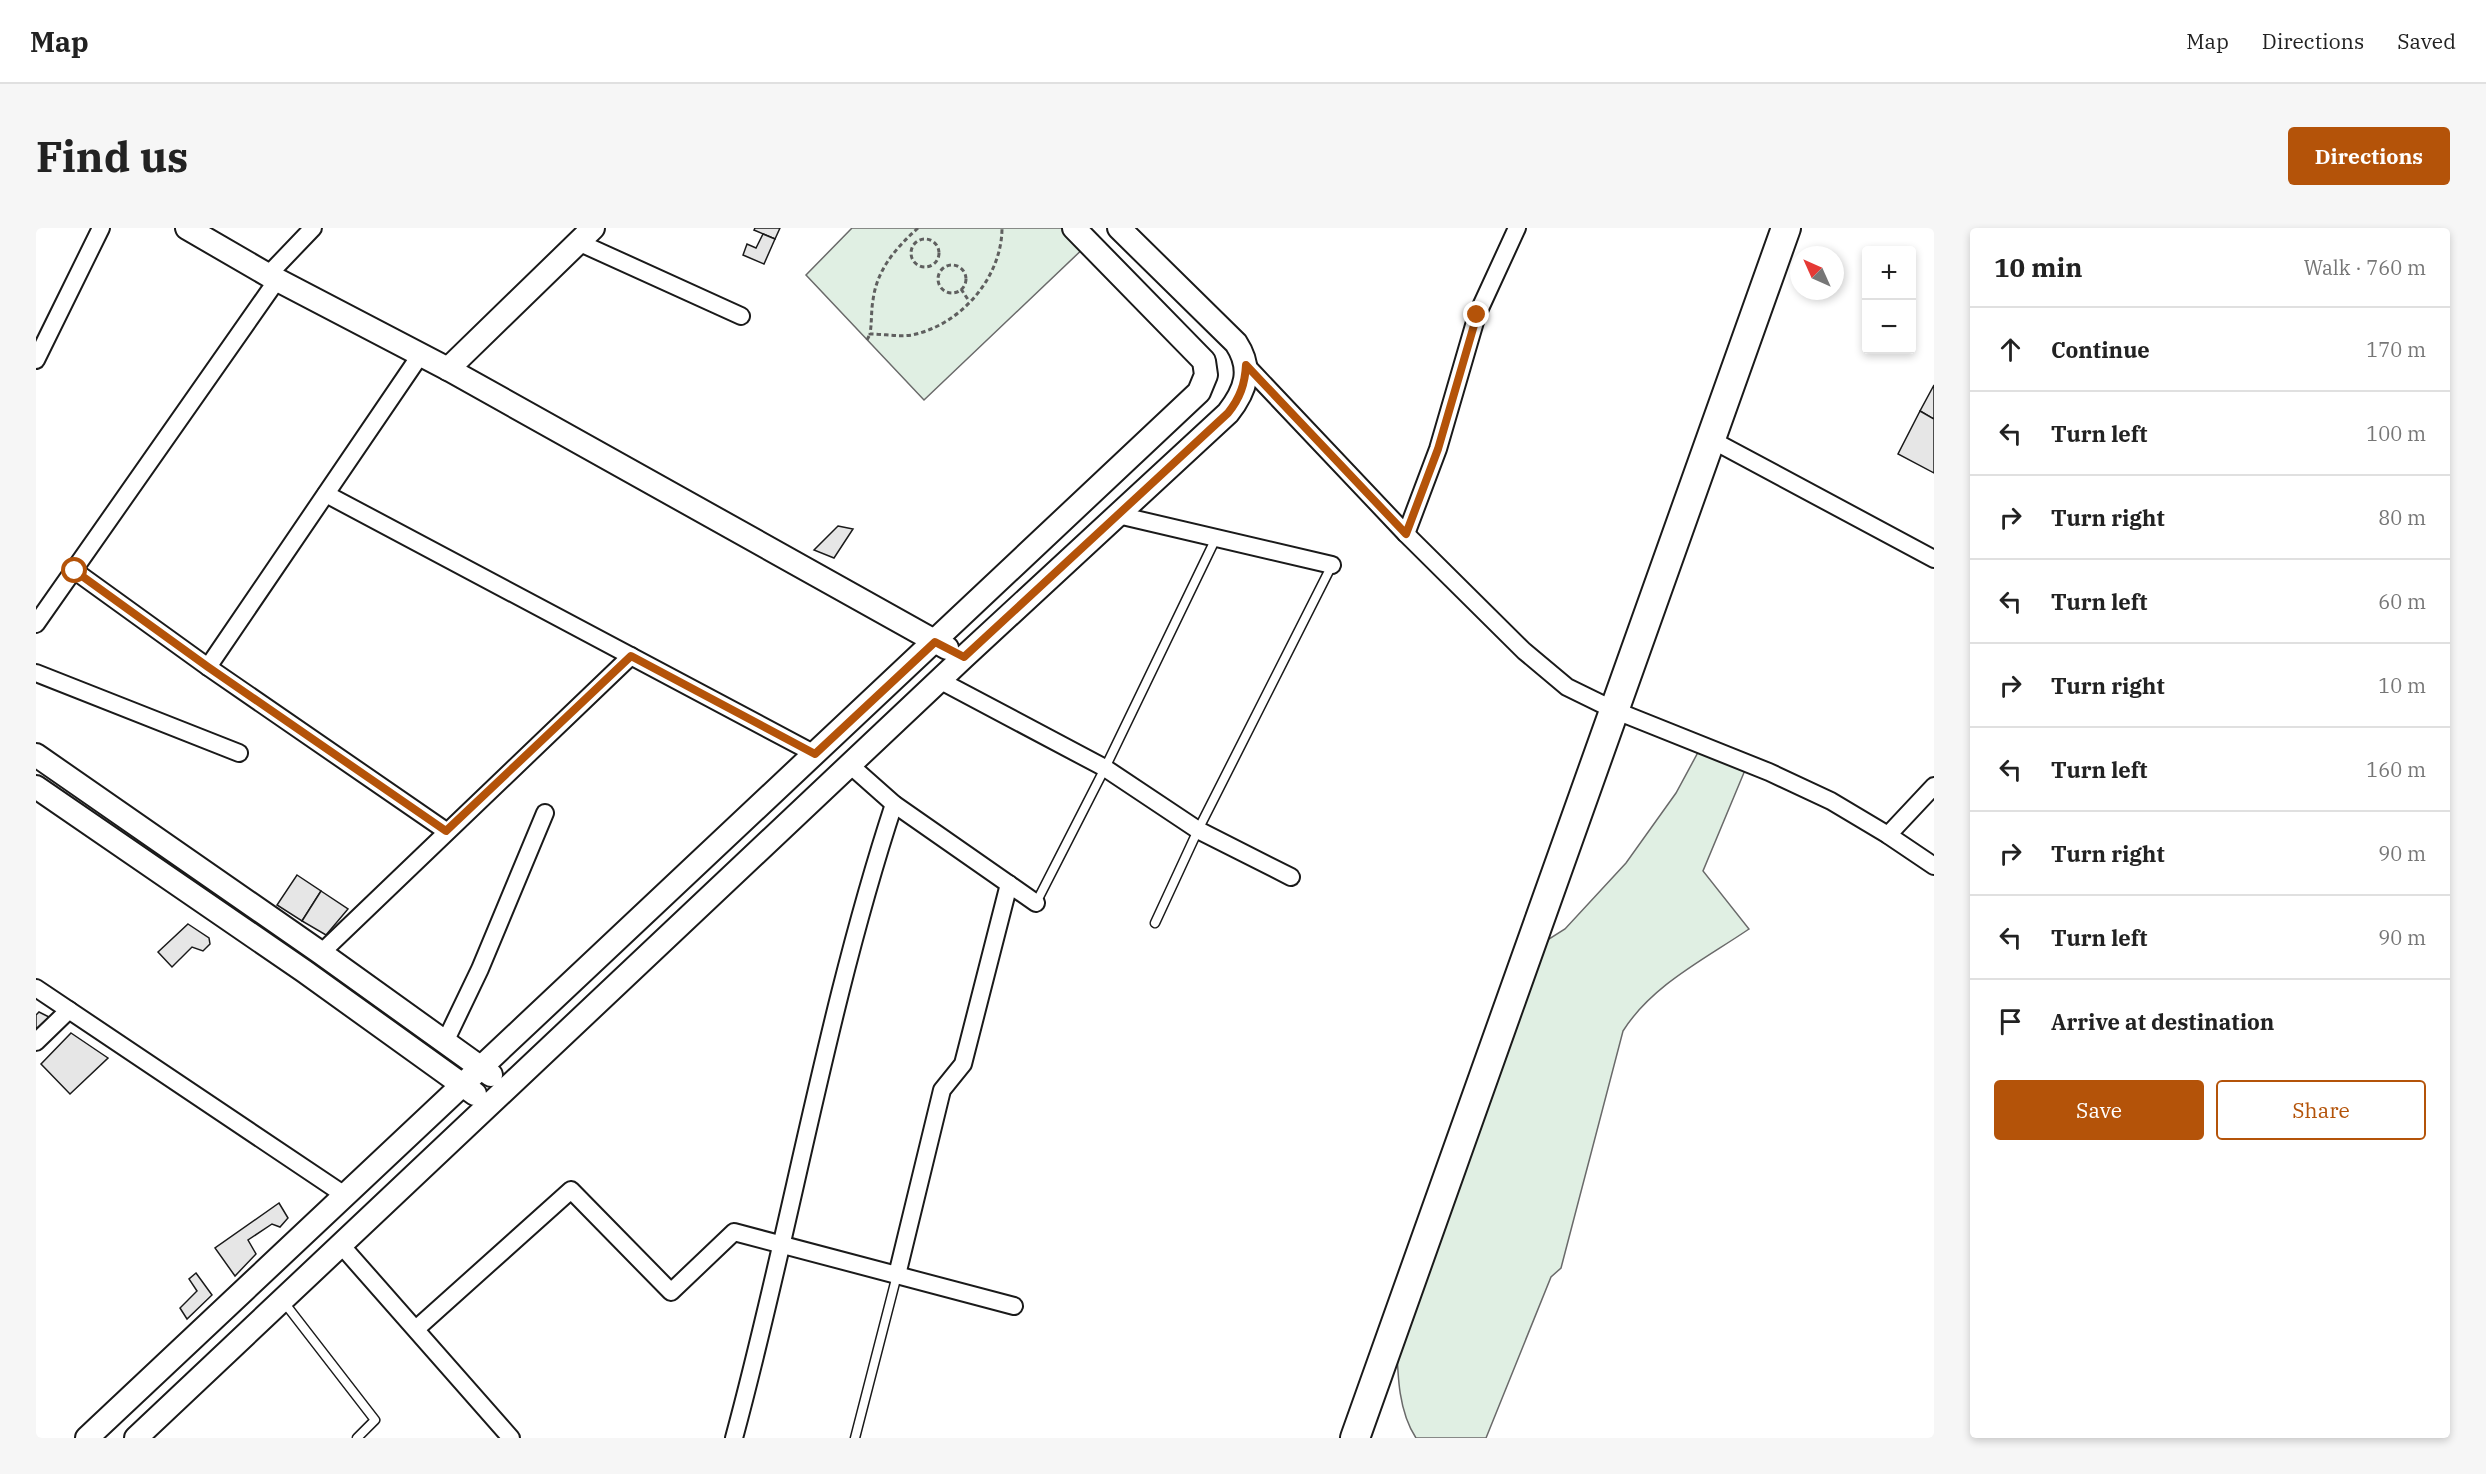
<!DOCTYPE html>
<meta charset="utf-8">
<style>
:root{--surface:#fff;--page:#f6f6f6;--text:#222;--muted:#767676;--line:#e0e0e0;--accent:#b45309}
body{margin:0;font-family:"IBM Plex Serif",serif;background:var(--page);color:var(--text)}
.controls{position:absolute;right:18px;top:18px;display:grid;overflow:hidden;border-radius:6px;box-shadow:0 3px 9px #0003}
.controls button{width:54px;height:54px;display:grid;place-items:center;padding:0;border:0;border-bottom:2px solid var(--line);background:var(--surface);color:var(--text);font:30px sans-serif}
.compass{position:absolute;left:1754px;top:18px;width:54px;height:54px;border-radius:50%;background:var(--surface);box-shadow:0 3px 9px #0003;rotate:315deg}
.stop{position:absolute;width:18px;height:18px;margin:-14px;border:4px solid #b45309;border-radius:50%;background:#fff}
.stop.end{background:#b45309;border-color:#fff;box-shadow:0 2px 6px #0008}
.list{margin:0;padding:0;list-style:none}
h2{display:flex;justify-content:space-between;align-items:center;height:78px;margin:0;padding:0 24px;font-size:26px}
h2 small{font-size:20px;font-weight:400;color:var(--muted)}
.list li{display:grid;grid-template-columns:39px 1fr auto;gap:18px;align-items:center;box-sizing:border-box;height:84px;padding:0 24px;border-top:2px solid var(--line)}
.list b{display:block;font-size:22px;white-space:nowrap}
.list em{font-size:20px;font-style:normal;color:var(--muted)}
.actions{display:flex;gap:12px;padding:18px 24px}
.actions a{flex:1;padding:14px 0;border:2px solid var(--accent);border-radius:6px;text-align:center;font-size:21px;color:var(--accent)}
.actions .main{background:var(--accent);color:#fff}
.icon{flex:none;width:33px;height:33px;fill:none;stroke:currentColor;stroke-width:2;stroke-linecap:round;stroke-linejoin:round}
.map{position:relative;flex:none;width:1898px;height:1210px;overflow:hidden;border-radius:6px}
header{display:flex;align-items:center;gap:36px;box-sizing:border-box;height:84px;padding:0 30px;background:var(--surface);border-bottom:2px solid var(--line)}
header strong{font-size:28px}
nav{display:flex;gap:33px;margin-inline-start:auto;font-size:21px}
.intro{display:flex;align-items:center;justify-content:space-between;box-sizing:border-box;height:144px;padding:0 36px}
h1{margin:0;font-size:42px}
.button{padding:15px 27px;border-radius:6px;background:var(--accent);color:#fff;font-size:21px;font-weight:700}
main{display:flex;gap:36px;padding:0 36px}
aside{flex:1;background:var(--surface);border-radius:6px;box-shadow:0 3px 9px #0003}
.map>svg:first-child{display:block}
</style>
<header>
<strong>Map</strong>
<nav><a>Map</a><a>Directions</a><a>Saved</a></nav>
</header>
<div class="intro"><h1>Find us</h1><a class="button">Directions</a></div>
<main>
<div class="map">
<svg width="1898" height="1210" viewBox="0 0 1898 1210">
<rect width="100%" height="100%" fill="#fff"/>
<g fill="#e0efe3" stroke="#6a6a6a" stroke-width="1.5">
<path d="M816,0H1038L1053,15L888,172L770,47Z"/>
<path d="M1666,517L1712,535L1667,643L1713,701C1669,731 1616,757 1587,803L1525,1040L1515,1049L1450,1210H1380C1359,1178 1362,1133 1360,1096L1494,723L1529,701L1590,635L1640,565Z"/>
</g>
<g fill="#e6e6e6" stroke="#1a1a1a" stroke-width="1.5">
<path d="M719,0H744L739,11L718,2Z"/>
<path d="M727,6L739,11L728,36L707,27L711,16L720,20Z"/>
<path d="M1898,157V191L1884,183Z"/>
<path d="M1884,183L1898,191V245L1862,226Z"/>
<path d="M802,298L817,301L798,330L778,322Z"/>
<path d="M261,647L285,663L266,693L241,677Z"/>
<path d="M285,663L312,681L290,707L266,693Z"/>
<path d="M152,696L173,710L174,716L167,723L156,719L136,739L122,724Z"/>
<path d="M3,784L13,789L0,801V787Z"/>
<path d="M35,805L72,830L34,866L5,836Z"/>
<path d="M243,975L252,990L244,999L236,996L212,1012L220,1026L199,1048L179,1020Z"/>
<path d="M160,1045L176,1067L151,1091L144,1080L161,1063L153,1051Z"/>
</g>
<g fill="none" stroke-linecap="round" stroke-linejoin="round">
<defs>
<g id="lane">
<path d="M1000,675L1069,540L1180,310"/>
<path d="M1119,695L1162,602L1296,337"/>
<path d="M247,1073L339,1192L321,1210"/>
<path d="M819,1210L861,1047"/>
</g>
<g id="street">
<path d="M542,14L705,88"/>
<path d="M232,47L277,0"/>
<path d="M0,132L65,0"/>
<path d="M1210,137L1370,306L1488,423L1531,459L1578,482L1733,544L1795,573L1852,607L1898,638"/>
<path d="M1676,212L1898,331"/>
<path d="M290,266L779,526"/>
<path d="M1082,287L1296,337"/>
<path d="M1370,306L1402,221L1441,87L1481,0"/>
<path d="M39,343L172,439L410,603"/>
<path d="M0,396L241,52"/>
<path d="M172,439L385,126"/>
<path d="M0,445L203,525"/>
<path d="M903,452L1069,540L1162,602L1255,649"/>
<path d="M814,537L858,576L1000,675"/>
<path d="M1852,607L1898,558"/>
<path d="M285,725L595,428"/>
<path d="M0,760L310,968"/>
<path d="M0,814L33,782"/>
<path d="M409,814L444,741L509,585"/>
<path d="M305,1017L475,1210"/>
<path d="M861,1047L906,862L927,836L973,656"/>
<path d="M380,1101L535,962L635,1064L698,1004L978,1078"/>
<path d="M698,1210C755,1000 790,783 858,576"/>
</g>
<g id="secondary">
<path d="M151,0L232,47L412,141L911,420"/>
<path d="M412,141L557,0"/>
<path d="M0,527L285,725L455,847"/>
<path d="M0,559L268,743L439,866"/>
<path d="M51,1210L1163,164L1170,147L1168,133L1038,0"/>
<path d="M100,1210L928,429L1192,185C1210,162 1217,141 1200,115L1083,0"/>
</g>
<path id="highway" d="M1319,1210L1750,0"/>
</defs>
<use href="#lane" stroke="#1a1a1a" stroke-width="11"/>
<use href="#street" stroke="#1a1a1a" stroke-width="20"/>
<use href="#secondary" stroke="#1a1a1a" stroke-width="26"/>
<use href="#highway" stroke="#1a1a1a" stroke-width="32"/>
<g stroke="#5f5f5f" stroke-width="3" stroke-dasharray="4.5 3" stroke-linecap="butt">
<path d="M882,0C860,20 841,41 837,72C835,83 836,94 834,106C848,106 862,109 876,107C925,97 966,49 966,0"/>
<circle cx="889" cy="25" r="14"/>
<circle cx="916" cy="51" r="14"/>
<path d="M925,61L933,73"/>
<path d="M831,112L834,106"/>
</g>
<use href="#lane" stroke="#fff" stroke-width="8"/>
<use href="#street" stroke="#fff" stroke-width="16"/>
<use href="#secondary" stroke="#fff" stroke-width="22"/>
<use href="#highway" stroke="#fff" stroke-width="28"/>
</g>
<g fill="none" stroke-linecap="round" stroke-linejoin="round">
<path stroke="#b45309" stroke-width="8" d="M39,343L172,439L410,603L595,428L779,526L899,414L928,429L1192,185C1204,170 1209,156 1210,137L1370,306L1402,221L1441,87"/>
</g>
</svg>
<div class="controls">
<button>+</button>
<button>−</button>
</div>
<svg class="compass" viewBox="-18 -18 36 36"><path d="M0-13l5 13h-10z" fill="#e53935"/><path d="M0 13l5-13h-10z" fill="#767676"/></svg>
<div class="stop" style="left:39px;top:343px"></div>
<div class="stop end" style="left:1441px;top:87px"></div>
</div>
<aside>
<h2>10 min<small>Walk · 760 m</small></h2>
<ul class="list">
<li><svg class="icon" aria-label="ahead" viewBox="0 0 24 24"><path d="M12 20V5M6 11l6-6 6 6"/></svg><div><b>Continue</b></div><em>170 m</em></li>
<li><svg class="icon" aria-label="left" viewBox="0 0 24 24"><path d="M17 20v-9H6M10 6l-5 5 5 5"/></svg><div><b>Turn left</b></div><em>100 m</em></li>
<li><svg class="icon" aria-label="right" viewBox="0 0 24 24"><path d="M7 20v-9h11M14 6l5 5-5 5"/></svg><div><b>Turn right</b></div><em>80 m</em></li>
<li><svg class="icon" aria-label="left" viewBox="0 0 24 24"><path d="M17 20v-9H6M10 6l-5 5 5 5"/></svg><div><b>Turn left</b></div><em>60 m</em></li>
<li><svg class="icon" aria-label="right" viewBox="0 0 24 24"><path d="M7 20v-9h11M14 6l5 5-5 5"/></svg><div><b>Turn right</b></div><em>10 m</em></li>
<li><svg class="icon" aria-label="left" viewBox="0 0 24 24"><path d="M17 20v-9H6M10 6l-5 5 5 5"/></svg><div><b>Turn left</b></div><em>160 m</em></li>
<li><svg class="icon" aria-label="right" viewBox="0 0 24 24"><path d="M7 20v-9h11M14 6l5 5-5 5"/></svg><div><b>Turn right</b></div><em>90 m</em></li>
<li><svg class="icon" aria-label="left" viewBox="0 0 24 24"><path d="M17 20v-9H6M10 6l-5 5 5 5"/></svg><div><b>Turn left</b></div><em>90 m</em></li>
<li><svg class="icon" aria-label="arrive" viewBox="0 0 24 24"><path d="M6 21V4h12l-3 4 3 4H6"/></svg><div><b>Arrive at destination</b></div></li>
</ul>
<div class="actions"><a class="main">Save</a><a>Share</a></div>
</aside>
</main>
